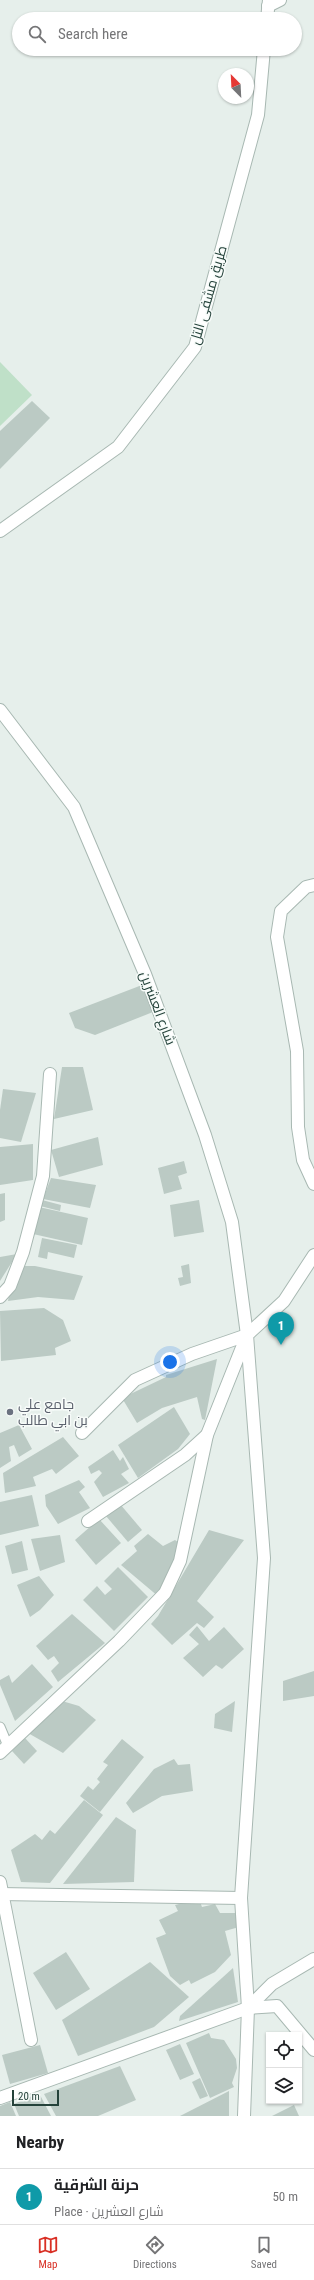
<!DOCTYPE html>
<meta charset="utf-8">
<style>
:root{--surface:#fff;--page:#f6f6f6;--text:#202124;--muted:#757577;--line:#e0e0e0;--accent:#d93025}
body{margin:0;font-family:"Roboto Condensed",Cairo,sans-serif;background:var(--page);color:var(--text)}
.controls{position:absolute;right:12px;bottom:12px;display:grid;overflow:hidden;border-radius:0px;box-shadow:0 1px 3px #0004}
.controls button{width:36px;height:36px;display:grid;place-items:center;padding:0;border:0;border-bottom:1px solid var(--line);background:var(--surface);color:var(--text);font:20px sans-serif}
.compass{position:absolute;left:218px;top:68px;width:36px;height:36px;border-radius:50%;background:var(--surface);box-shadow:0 1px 3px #0004;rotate:336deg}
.scale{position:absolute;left:12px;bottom:10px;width:47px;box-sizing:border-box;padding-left:4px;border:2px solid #24423a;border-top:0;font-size:11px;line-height:14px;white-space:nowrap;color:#24423a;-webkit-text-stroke:3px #f7fbf9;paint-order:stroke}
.you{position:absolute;left:170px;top:1362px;width:14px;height:14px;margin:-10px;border:3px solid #fff;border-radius:50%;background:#1a73e8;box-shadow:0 0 0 6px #1a73e833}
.badge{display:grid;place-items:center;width:26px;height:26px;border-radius:50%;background:var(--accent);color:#fff;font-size:13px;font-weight:700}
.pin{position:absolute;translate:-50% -33px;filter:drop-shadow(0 1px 2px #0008)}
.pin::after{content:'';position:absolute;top:21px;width:14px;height:12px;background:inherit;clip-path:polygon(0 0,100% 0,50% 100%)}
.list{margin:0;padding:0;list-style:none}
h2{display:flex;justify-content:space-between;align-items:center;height:52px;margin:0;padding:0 16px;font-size:17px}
h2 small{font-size:13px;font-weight:400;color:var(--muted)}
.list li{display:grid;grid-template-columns:26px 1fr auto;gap:12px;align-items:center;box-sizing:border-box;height:56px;padding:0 16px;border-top:1px solid var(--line)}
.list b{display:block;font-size:15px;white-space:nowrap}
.list p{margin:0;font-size:13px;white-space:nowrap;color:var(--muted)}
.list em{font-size:13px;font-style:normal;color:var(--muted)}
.icon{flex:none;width:22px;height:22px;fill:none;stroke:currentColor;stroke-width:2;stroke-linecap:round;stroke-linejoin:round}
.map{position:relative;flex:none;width:314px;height:2116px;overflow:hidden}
.search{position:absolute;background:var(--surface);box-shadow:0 1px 3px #0004;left:12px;right:12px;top:12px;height:44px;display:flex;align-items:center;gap:10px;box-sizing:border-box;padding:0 14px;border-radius:22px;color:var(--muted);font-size:15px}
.sheet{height:108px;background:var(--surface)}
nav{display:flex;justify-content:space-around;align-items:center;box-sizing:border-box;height:56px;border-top:1px solid var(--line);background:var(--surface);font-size:11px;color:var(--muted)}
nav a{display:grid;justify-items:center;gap:2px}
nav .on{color:var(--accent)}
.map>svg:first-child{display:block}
</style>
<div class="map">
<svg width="314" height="2116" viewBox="0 0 314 2116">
<rect width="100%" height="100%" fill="#e6efeb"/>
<path fill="#bfe0c8" d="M0,362L32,395L0,426Z"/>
<g fill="#bbcac4">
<path d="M32,401L50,418L0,469V431Z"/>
<path d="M142,985L153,1012L95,1035L75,1028L69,1013Z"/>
<path d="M62,1067H83L93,1110L54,1119Z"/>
<path d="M3,1089L36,1093L21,1142L0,1138V1110Z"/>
<path d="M98,1137L103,1165L59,1177L51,1150Z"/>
<path d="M33,1144V1180L0,1185V1147Z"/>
<path d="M184,1161L187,1173L178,1176L182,1189L164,1194L158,1168Z"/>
<path d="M51,1178L96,1185L90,1208L43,1199Z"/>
<path d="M5,1193V1220L0,1222V1194Z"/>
<path d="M42,1200L61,1205L60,1211L40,1206Z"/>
<path d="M199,1200L204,1232L174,1237L170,1205Z"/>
<path d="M39,1207L88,1218L82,1245L33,1234Z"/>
<path d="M42,1238L77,1245L74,1258L48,1252L47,1259L38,1257Z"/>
<path d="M17,1254L0,1281V1257Z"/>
<path d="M189,1264L191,1283L180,1286L178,1278L183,1277L181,1266Z"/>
<path d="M14,1266H35L83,1276L74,1300L38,1297L8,1301Z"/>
<path d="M44,1308L63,1320L71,1341L55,1348L56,1355L1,1361L0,1311Z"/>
<path d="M217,1359L205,1420L202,1419L197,1397L162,1408L137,1423L122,1398L166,1377V1375Z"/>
<path d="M174,1407L190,1434L178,1449L138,1478L118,1445Z"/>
<path d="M19,1425L32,1449L19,1457L14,1445L9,1447L11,1461L0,1468V1433Z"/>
<path d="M63,1437L79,1456L56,1474L52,1469L33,1477L36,1486L5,1493L3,1473Z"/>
<path d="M113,1450L120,1461L123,1457L129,1469L121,1474L129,1483L103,1497L94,1482L102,1473L99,1470L91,1474L88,1467Z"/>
<path d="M79,1480L85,1487L79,1492L90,1508L58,1524L46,1506L45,1495Z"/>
<path d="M32,1495L39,1526L0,1535V1502Z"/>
<path d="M120,1504L142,1530L128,1542L106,1516Z"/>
<path d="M99,1519L121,1543L96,1565L75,1540Z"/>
<path d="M209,1530L244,1540L197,1601L214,1617L204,1628L197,1623L172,1645L151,1624L158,1616Z"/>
<path d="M148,1534L163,1546L175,1540L179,1543L169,1578L159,1597L121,1565L137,1551L134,1546Z"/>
<path d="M60,1535L65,1562L40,1571L31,1539Z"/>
<path d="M22,1541L28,1570L12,1574L5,1546Z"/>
<path d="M118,1567L148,1597L114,1631L83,1600L97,1586L105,1595L112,1589L104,1581Z"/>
<path d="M39,1576L54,1595L40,1610L30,1617L17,1585Z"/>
<path d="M72,1614L105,1643L58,1682L51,1671L59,1663L54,1656L48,1660L36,1646Z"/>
<path d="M197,1626L209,1641L224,1627L244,1649L222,1669L216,1665L203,1677L183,1658L199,1644L189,1635Z"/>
<path d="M32,1664L53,1687L15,1721L0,1685V1680L9,1675L12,1683Z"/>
<path d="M314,1671V1696L283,1701V1681Z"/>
<path d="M62,1701L79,1706L96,1720L63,1753L28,1733Z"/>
<path d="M235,1701L232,1732L214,1728L215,1714Z"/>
<path d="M25,1738L37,1751L24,1764L12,1751Z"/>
<path d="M122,1739L144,1757L100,1812L80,1796L88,1786L93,1790L100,1782L97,1779L108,1765L103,1762Z"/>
<path d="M174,1759L178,1765L190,1764L193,1791L162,1796L133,1813L126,1803L154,1769Z"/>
<path d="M84,1800L103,1815L50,1883L21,1882L11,1850L35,1834L42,1840L50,1830L55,1834Z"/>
<path d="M116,1817L136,1830L134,1882L63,1884Z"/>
<path d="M199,1899L202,1907L215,1904L220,1913H236L239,1927L225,1931L231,1955L215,1972L191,1984L189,1980L180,1985L170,1976L156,1938L166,1934L159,1920L178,1911L175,1905Z"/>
<path d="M66,1952L90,1989L56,2010L33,1973Z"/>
<path d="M150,1962L189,1997L154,2027L78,2056L62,2020Z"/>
<path d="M233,1968L238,2002L179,2021L180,2016Z"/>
<path d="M209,2033L211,2038L224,2040L236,2059L237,2068L232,2083L234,2087L210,2098L186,2043Z"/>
<path d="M180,2044L194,2074L180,2080L166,2050Z"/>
<path d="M40,2045L48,2073L10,2084L2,2055Z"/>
<path d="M120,2066L136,2100L98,2116H56L44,2094Z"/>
<path d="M200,2078L208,2096L200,2099L192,2082Z"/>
<path d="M229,2091V2116H180Z"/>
<path d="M39,2093L51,2116H19L14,2104Z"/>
<path d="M10,2102L16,2116H0V2106Z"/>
<path d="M294,2105L299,2116H272Z"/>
</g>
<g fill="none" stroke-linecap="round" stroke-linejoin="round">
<defs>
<path id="service" d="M0,1727L8,1746"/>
<g id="minor">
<path d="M268,6L280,0"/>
<path d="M0,710L74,807L145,974L205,1135L232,1222L247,1335L207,1435L180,1561L165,1593L119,1641L0,1753"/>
<path d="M314,885L306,887L281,911L277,937L297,1051L298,1127L303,1160L314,1184"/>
<path d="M0,1297L10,1286L23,1252L43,1176L50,1074"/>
<path d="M82,1433L135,1380L192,1354L247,1335"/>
<path d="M88,1521L185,1455L207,1435"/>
<path d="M0,1882L31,2040"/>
<path d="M0,1894L241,1898"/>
<path d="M248,2008L272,1984L314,1959"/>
<path d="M0,2098L248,2008L277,2006L314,2050"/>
<path d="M244,2116L248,2008L241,1898L264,1558L247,1335L284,1301L314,1255"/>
</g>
<g id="tertiary">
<path d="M267,19L269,0"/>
<path d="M0,531L118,447L195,347L258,115L264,49"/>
</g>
</defs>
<use href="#service" stroke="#a8b8b2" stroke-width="11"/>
<use href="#minor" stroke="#a8b8b2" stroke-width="14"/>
<use href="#tertiary" stroke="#a8b8b2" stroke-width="14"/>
<use href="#service" stroke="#fff" stroke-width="9"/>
<use href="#minor" stroke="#fff" stroke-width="12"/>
<use href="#tertiary" stroke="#fff" stroke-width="12"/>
</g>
<circle fill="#6b7280" stroke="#f7fbf9" stroke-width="1.5" cx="10" cy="1412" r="4"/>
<g text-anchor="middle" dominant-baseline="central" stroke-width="3" stroke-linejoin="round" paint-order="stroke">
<g font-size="14" fill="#24423a" stroke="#f7fbf9">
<text transform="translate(208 295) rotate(-74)">طريق مشفى التل</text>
<text transform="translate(158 1008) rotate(69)">شارع العشرين</text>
</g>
<g font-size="14" fill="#5b616d" stroke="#f7fbf9" text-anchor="start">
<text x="18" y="1404">جامع علي<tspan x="18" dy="16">بن ابي طالب</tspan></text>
</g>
</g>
</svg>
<div class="controls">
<button><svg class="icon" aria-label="locate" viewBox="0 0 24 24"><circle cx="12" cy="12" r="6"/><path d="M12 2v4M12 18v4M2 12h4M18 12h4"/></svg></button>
<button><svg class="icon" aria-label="layers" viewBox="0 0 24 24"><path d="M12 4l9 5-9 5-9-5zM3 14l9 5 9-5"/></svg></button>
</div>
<svg class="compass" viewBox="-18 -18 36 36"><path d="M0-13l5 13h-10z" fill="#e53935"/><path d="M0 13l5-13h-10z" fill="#757577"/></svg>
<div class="scale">20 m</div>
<div class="you"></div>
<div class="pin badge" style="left:281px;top:1345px;background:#0f9aa8">1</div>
<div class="search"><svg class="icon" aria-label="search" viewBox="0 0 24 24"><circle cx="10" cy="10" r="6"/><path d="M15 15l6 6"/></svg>Search here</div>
</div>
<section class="sheet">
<h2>Nearby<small></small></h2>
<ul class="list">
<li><span class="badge" style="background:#0f9aa8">1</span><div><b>حرنة الشرقية</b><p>Place · شارع العشرين</p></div><em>50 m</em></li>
</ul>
</section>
<nav>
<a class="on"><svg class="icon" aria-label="map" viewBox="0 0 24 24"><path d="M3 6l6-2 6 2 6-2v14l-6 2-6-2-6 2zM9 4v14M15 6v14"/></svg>Map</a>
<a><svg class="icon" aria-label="directions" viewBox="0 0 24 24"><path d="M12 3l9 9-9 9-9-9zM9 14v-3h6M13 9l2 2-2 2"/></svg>Directions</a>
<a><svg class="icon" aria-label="saved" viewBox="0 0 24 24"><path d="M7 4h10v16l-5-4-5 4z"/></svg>Saved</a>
</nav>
